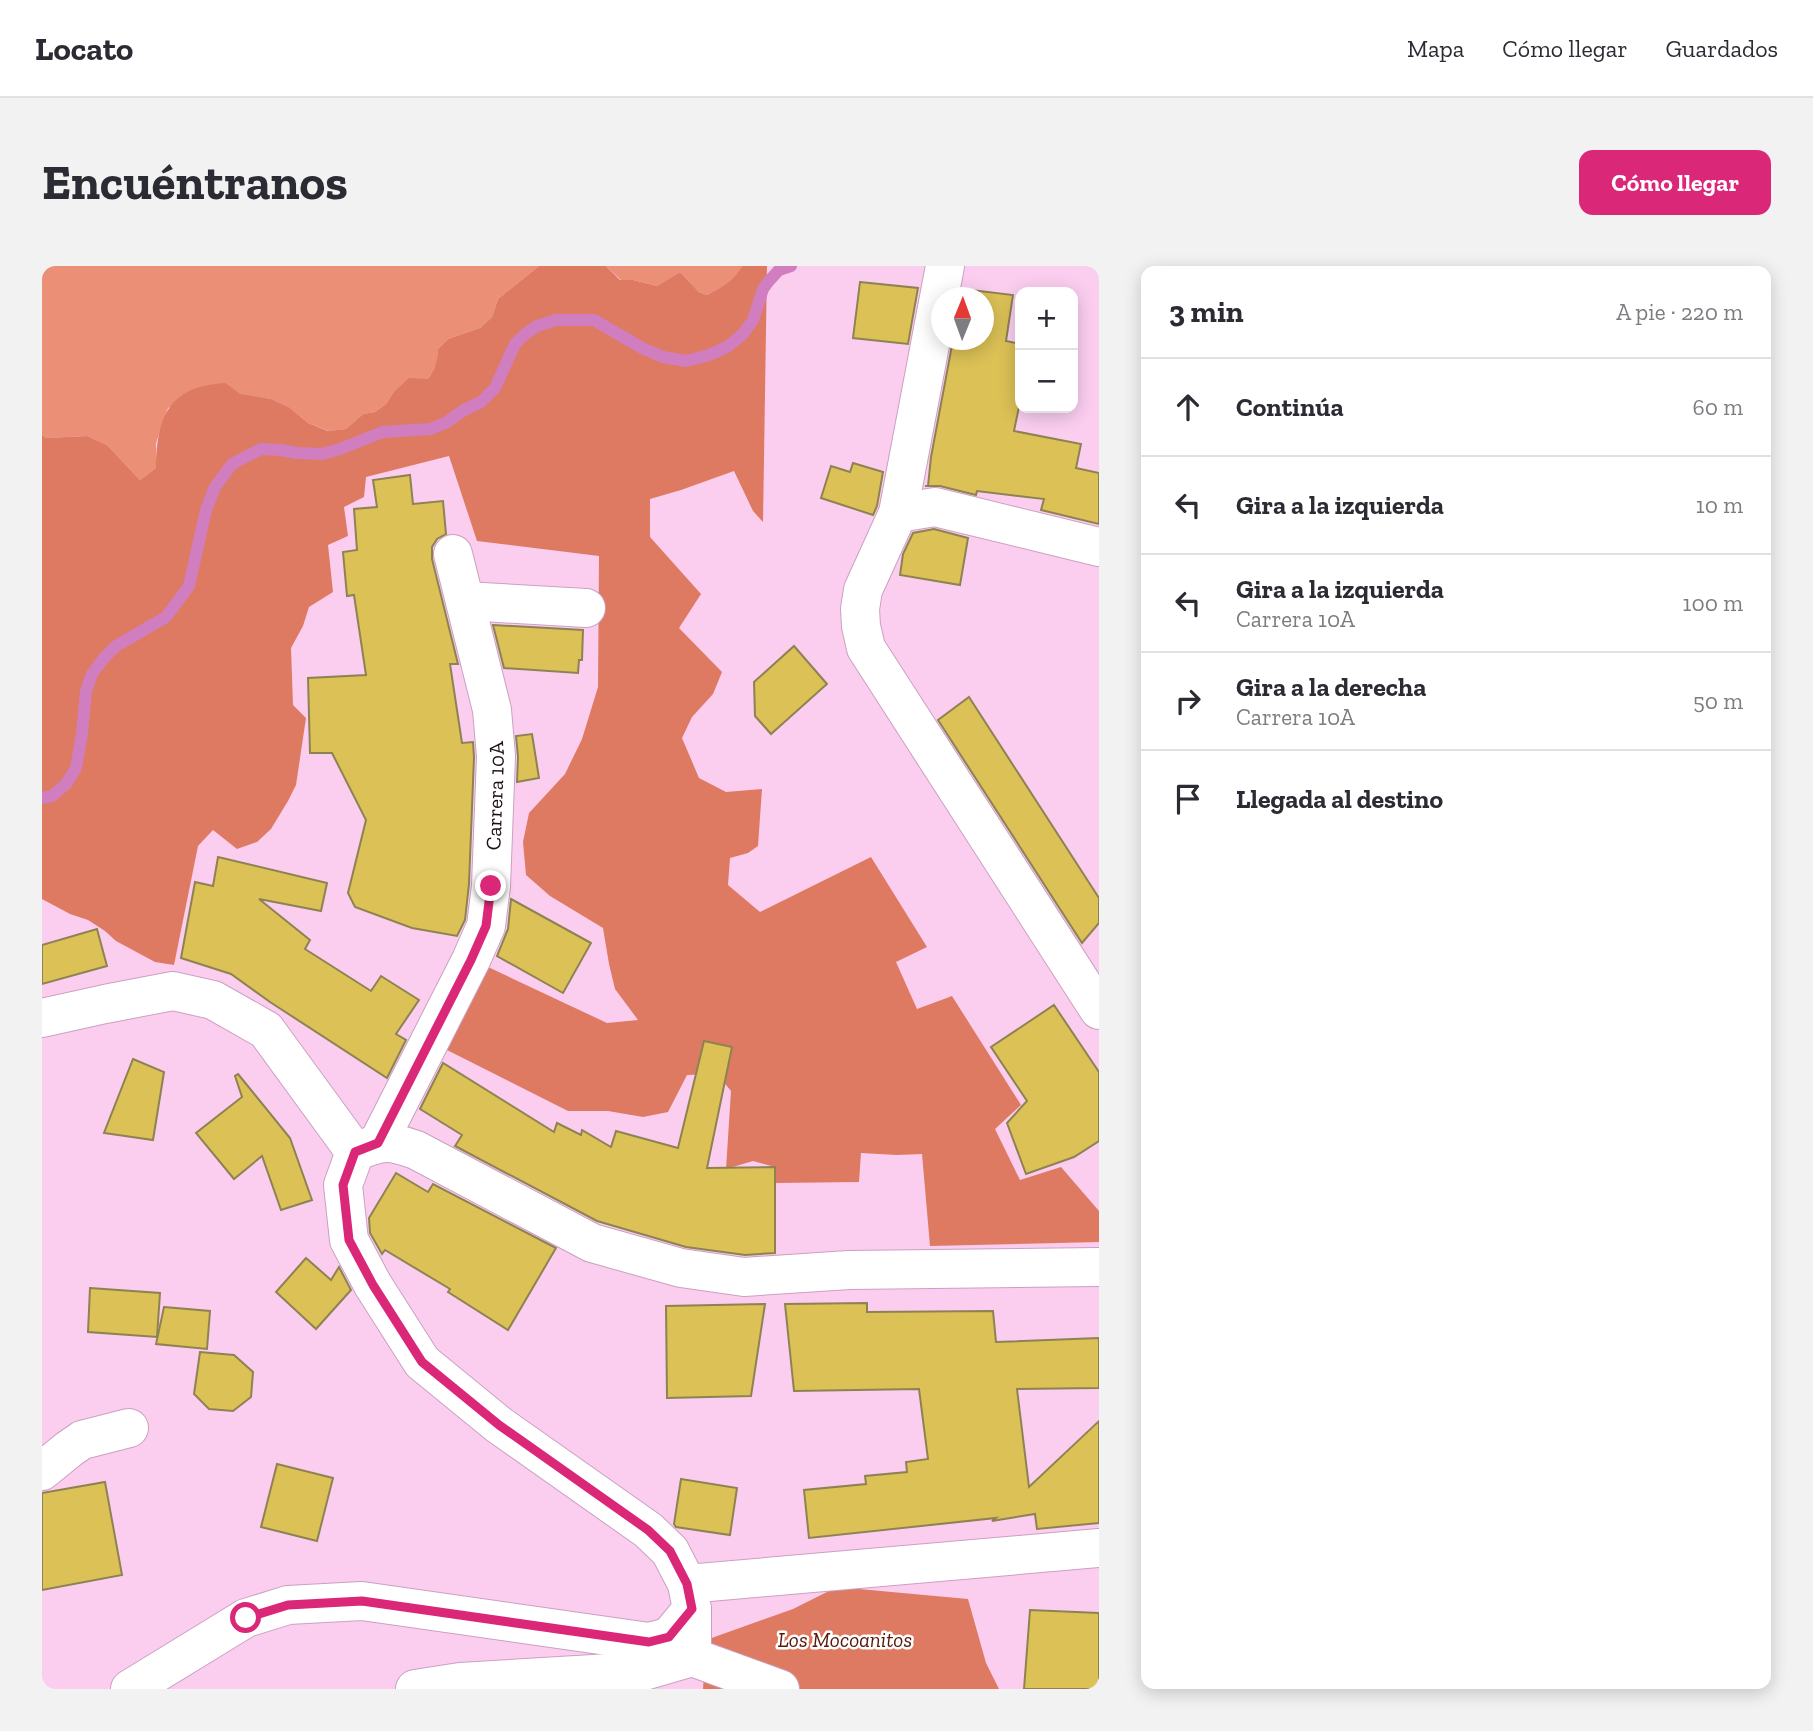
<!DOCTYPE html>
<html lang="es">
<meta charset="utf-8">
<style>
:root{--surface:#fff;--page:#f2f2f3;--text:#2b2b33;--muted:#7c7c81;--line:#e1e1e2;--accent:#db2777}
body{margin:0;font-family:"Zilla Slab",serif;background:var(--page);color:var(--text)}
.controls{position:absolute;right:21px;top:21px;display:grid;overflow:hidden;border-radius:14px;box-shadow:0 4px 18px #0003}
.controls button{width:63px;height:63px;display:grid;place-items:center;padding:0;border:0;border-bottom:2px solid var(--line);background:var(--surface);color:var(--text);font:35px sans-serif}
.compass{position:absolute;left:889px;top:21px;width:63px;height:63px;border-radius:50%;background:var(--surface);box-shadow:0 4px 18px #0003;rotate:1deg}
.stop{position:absolute;width:21px;height:21px;margin:-16px;border:5px solid #db2777;border-radius:50%;background:#fff}
.stop.end{background:#db2777;border-color:#fff;box-shadow:0 2px 7px #0008}
.list{margin:0;padding:0;list-style:none}
h2{display:flex;justify-content:space-between;align-items:center;height:91px;margin:0;padding:0 28px;font-size:30px}
h2 small{font-size:23px;font-weight:400;color:var(--muted)}
.list li{display:grid;grid-template-columns:46px 1fr auto;gap:21px;align-items:center;box-sizing:border-box;height:98px;padding:0 28px;border-top:2px solid var(--line)}
.list b{display:block;font-size:26px;white-space:nowrap}
.list p{margin:0;font-size:23px;white-space:nowrap;color:var(--muted)}
.list em{font-size:23px;font-style:normal;color:var(--muted)}
.icon{flex:none;width:38px;height:38px;fill:none;stroke:currentColor;stroke-width:2;stroke-linecap:round;stroke-linejoin:round}
.map{position:relative;flex:none;width:1057px;height:1423px;overflow:hidden;border-radius:14px}
header{display:flex;align-items:center;gap:42px;box-sizing:border-box;height:98px;padding:0 35px;background:var(--surface);border-bottom:2px solid var(--line)}
header strong{font-size:33px}
nav{display:flex;gap:38px;margin-inline-start:auto;font-size:24px}
.intro{display:flex;align-items:center;justify-content:space-between;box-sizing:border-box;height:168px;padding:0 42px}
h1{margin:0;font-size:49px}
.button{padding:18px 32px;border-radius:14px;background:var(--accent);color:#fff;font-size:24px;font-weight:700}
main{display:flex;gap:42px;padding:0 42px}
aside{flex:1;background:var(--surface);border-radius:14px;box-shadow:0 4px 18px #0003}
.map>svg:first-child{display:block}
</style>
<header>
<strong>Locato</strong>
<nav><a>Mapa</a><a>Cómo llegar</a><a>Guardados</a></nav>
</header>
<div class="intro"><h1>Encuéntranos</h1><a class="button">Cómo llegar</a></div>
<main>
<div class="map">
<svg width="1057" height="1423" viewBox="0 0 1057 1423">
<rect width="100%" height="100%" fill="#fbcef0"/>
<g fill="#eb8f77">
<path d="M0,0H497L456,33L450,51L438,62L406,73L396,83L395,97L391,106L385,113L351,127L344,138L333,146L321,148L304,163L287,165L266,157L247,141L229,133L198,129L184,117L126,142L114,177V202L98,214L65,179L45,170L4,172L0,169Z"/>
<path d="M564,0H700C693,15 680,21 665,29L657,26L638,6L615,20L591,14H579Z"/>
</g>
<g fill="#de7a61">
<path d="M497,0H564L578,14H591L615,20L638,6L657,26L665,29C680,21 692,15 700,0H725L721,256L711,245L692,205L639,224L608,233V271L659,328L637,362L680,406L671,428L650,451L640,472L657,512L684,526L720,523L716,580L706,587L688,592L686,619L718,646L829,591L885,681L854,696L875,743L910,730L979,839L953,863L978,914L1019,901L1057,945V976L888,980L880,888L855,889L819,887L817,916L733,917V901L711,895L684,903L689,825L675,808L645,809L626,846L601,851L566,845H526L405,784L446,701L565,757L596,754L573,723L567,698L561,662L508,630L484,609L481,576L487,547L523,508L540,473L556,421L557,290L435,275L407,190L324,211L322,231L302,241L306,270L286,279L291,326L267,341L261,360L249,382L251,439L264,452L254,519L246,535L229,563L215,576L195,583L171,564L156,580L132,699L113,696L74,675L63,665L46,654L28,648L0,633V169L4,172L45,170L65,179L98,214L114,202C115,150 127,120 184,117L198,128L229,133L247,141L266,157L286,165L304,163L321,148L333,146L344,138L351,127L367,112L385,113C394,104 395,96 396,83L406,73L438,62L450,51L456,33Z"/>
<path d="M795,1321L926,1333L944,1397L957,1423H661L664,1374L751,1343Z"/>
</g>
<g fill="none" stroke-linecap="round" stroke-linejoin="round">
<path stroke="#d07ebf" stroke-width="12" d="M0,532L10,530L24,518L34,502L40,468L44,425L50,408L62,392L74,380L124,351L147,320L164,244L173,221L190,198L219,183L239,184L255,187L280,188L298,183L341,166L389,163L405,156L422,144L439,136L453,122L473,78L482,69L495,60L514,54H552L600,82L621,91L644,95L667,89L685,81L701,68L711,54L721,23L726,16L737,4L749,0"/>
</g>
<g fill="#dcc156" stroke="#8e8253" stroke-width="2">
<path d="M818,16L876,22L866,78L811,72Z"/>
<path d="M921,23L971,29L964,75L978,78V136L972,165L1039,178L1034,202L1057,207V258L999,244L1002,233L935,225L934,229L898,220H883H886L889,191L911,74H942V32H919Z"/>
<path d="M811,197L841,206L835,240L831,249L779,232L789,200L808,206Z"/>
<path d="M368,209L371,238L401,235L404,268L395,273L390,281V293L416,398H408L420,477L431,476L432,491L427,618L423,654L415,670L370,662L313,641L306,627L324,554L290,487H268L266,412L324,409L312,329L305,330L301,286L315,284L312,243L335,241L331,214Z"/>
<path d="M892,263L926,272L918,319L858,309L861,288L871,267Z"/>
<path d="M451,359L541,364L540,394H537L536,407L462,402Z"/>
<path d="M752,380L785,418L729,468L713,450L712,416Z"/>
<path d="M927,431L1057,632V657L1040,677L896,454Z"/>
<path d="M490,468L497,512L475,516L476,491L474,470Z"/>
<path d="M176,591L285,617L279,645L217,633L268,674L263,683L329,725L339,710L377,734L354,768L364,774L345,812L228,736L189,708L139,692L153,616L171,620Z"/>
<path d="M469,633L549,677L521,727L455,690L466,663Z"/>
<path d="M55,663L65,700L0,718V679Z"/>
<path d="M1012,739L1057,806V875L1032,891L984,908L965,857L985,835L949,781Z"/>
<path d="M662,775L690,781L665,902L733,901V987L703,989L644,981L555,955L413,880L420,869L378,843L401,797L512,866L515,857L539,869L540,864L569,881L574,865L636,882Z"/>
<path d="M91,793L122,806L111,874L62,867Z"/>
<path d="M196,808L248,872L270,934L239,944L220,890L192,913L154,867L200,831L193,810Z"/>
<path d="M354,907L386,926L391,918L514,982L466,1064L406,1026L408,1023L343,984L340,988L328,967L327,952Z"/>
<path d="M264,992L289,1014L297,1001L309,1024L274,1063L234,1026Z"/>
<path d="M48,1022L118,1027L115,1071L46,1066Z"/>
<path d="M825,1037V1046L951,1045L954,1076L1057,1072V1122L975,1123L987,1221L1057,1155V1257L995,1263L993,1248L950,1255L954,1252L767,1272L762,1224L824,1218L823,1210L865,1206L864,1196L886,1193L877,1123L752,1125L743,1038Z"/>
<path d="M723,1038L709,1130L625,1132L624,1040Z"/>
<path d="M122,1041L168,1045L165,1083L114,1078Z"/>
<path d="M158,1086L192,1089L211,1106L209,1131L191,1145L167,1143L152,1128Z"/>
<path d="M235,1198L291,1212L275,1275L219,1261Z"/>
<path d="M639,1213L695,1222L688,1269L634,1261L632,1258Z"/>
<path d="M63,1216L80,1309L0,1324V1227Z"/>
<path d="M988,1344L1057,1347V1423H982Z"/>
</g>
<g fill="none" stroke-linecap="round" stroke-linejoin="round">
<defs>
<g id="minor">
<path d="M903,0L856,247L821,324L818,343L819,360L824,382L1057,744"/>
<path d="M856,247L893,241L1057,281"/>
<path d="M423,335L544,342"/>
<path d="M0,752L63,738L131,725L171,734L224,764L313,886"/>
<path id="s1" d="M336,877L429,694L444,660L449,620L454,490L450,444L411,288"/>
<path d="M313,886C341,875 345,874 374,884L550,977L639,1002L702,1011L807,1004L1057,1001"/>
<path d="M313,886L301,919L307,974L331,1019L380,1096L457,1159L606,1264L628,1285L645,1318L650,1343V1391"/>
<path d="M0,1205L27,1183L40,1174L87,1162"/>
<path d="M645,1318L1057,1282"/>
<path d="M88,1423L204,1352L246,1339L320,1335L607,1376L627,1371L650,1343"/>
<path d="M373,1423L418,1416L602,1405L650,1391L738,1423"/>
</g>
</defs>
<use href="#minor" stroke="#cba0c1" stroke-width="40"/>
<use href="#minor" stroke="#fff" stroke-width="38"/>
</g>
<g fill="none" stroke-linecap="round" stroke-linejoin="round">
<path stroke="#db2777" stroke-width="9" d="M204,1352L246,1339L320,1335L607,1376L627,1371L650,1343L645,1318L628,1285L606,1264L457,1159L380,1096L331,1019L307,974L301,919L313,886L336,877L429,694L444,660L449,620"/>
</g>
<g text-anchor="middle" dominant-baseline="central" stroke-width="5" stroke-linejoin="round" paint-order="stroke">
<g font-size="21" fill="#1d0e19" stroke="#fff">
<text stroke="none"><textPath href="#s1" startOffset="373">Carrera 10A</textPath></text>
</g>
<g font-size="21" font-style="italic" fill="#571808" stroke="#fff">
<text x="803" y="1373">Los Mocoanitos</text>
</g>
</g>
</svg>
<div class="controls">
<button>+</button>
<button>−</button>
</div>
<svg class="compass" viewBox="-18 -18 36 36"><path d="M0-13l5 13h-10z" fill="#e53935"/><path d="M0 13l5-13h-10z" fill="#7c7c81"/></svg>
<div class="stop" style="left:204px;top:1352px"></div>
<div class="stop end" style="left:449px;top:620px"></div>
</div>
<aside>
<h2>3 min<small>A pie · 220 m</small></h2>
<ul class="list">
<li><svg class="icon" aria-label="ahead" viewBox="0 0 24 24"><path d="M12 20V5M6 11l6-6 6 6"/></svg><div><b>Continúa</b></div><em>60 m</em></li>
<li><svg class="icon" aria-label="left" viewBox="0 0 24 24"><path d="M17 20v-9H6M10 6l-5 5 5 5"/></svg><div><b>Gira a la izquierda</b></div><em>10 m</em></li>
<li><svg class="icon" aria-label="left" viewBox="0 0 24 24"><path d="M17 20v-9H6M10 6l-5 5 5 5"/></svg><div><b>Gira a la izquierda</b><p>Carrera 10A</p></div><em>100 m</em></li>
<li><svg class="icon" aria-label="right" viewBox="0 0 24 24"><path d="M7 20v-9h11M14 6l5 5-5 5"/></svg><div><b>Gira a la derecha</b><p>Carrera 10A</p></div><em>50 m</em></li>
<li><svg class="icon" aria-label="arrive" viewBox="0 0 24 24"><path d="M6 21V4h12l-3 4 3 4H6"/></svg><div><b>Llegada al destino</b></div></li>
</ul>
</aside>
</main>
